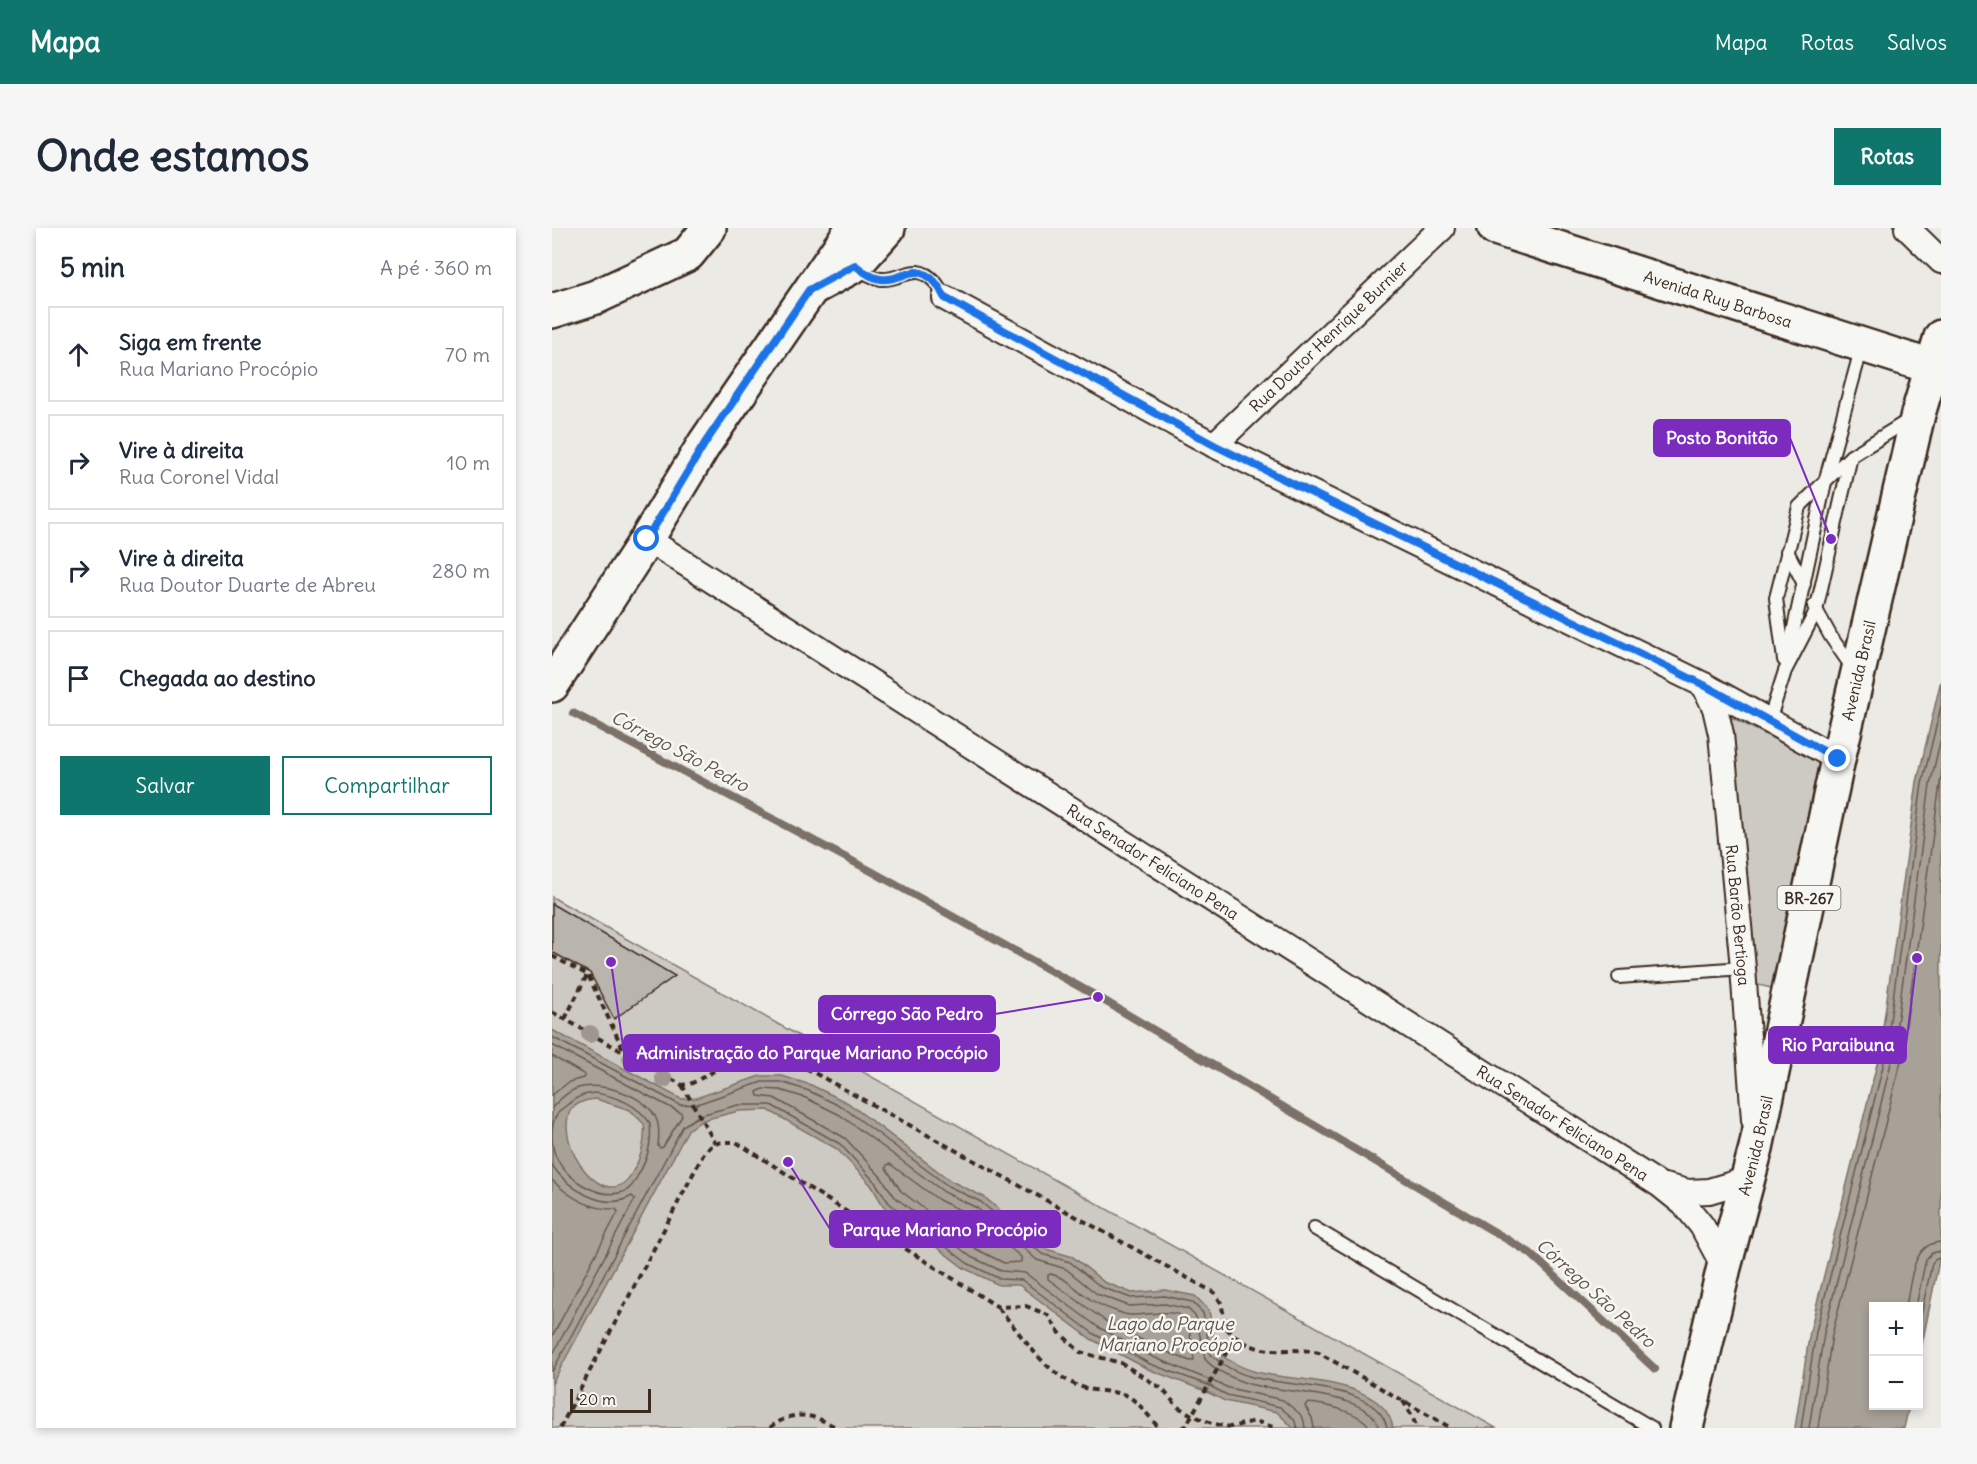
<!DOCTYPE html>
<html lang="pt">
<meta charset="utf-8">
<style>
:root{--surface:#fff;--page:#f6f6f7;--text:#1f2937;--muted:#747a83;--line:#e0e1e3;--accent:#0f766e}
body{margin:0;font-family:Delius,sans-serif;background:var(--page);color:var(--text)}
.controls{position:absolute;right:18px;bottom:18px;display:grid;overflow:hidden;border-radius:0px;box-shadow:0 3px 9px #0003}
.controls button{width:54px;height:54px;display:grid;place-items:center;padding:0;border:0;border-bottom:2px solid var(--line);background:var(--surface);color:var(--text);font:30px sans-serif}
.scale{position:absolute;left:18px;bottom:15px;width:81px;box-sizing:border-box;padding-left:6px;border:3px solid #3b2a1e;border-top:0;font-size:16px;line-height:21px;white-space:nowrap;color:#3b2a1e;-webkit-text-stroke:4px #f6f6f2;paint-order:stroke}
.stop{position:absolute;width:18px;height:18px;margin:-14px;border:4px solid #1a73e8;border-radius:50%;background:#fff}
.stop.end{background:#1a73e8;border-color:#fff;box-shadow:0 2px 6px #0008}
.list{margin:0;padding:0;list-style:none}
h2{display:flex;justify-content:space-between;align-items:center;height:78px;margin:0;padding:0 24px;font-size:26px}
h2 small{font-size:20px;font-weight:400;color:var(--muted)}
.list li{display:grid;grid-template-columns:39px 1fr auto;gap:18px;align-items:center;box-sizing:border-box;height:96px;margin:0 12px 12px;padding:0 12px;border:2px solid var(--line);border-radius:0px}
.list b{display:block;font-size:22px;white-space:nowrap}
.list p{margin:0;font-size:20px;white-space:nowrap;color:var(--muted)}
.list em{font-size:20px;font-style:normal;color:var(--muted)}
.actions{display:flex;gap:12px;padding:18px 24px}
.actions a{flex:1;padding:14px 0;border:2px solid var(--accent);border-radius:0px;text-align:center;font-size:21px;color:var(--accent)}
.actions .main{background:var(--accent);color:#fff}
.icon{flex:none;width:33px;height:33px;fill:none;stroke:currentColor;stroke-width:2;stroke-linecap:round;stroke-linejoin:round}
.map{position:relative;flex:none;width:1389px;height:1200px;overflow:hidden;border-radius:0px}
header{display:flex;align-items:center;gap:36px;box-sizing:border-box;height:84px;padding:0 30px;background:var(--accent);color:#fff}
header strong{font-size:28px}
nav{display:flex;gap:33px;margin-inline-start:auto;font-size:21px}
.intro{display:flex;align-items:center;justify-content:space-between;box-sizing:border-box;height:144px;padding:0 36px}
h1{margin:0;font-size:42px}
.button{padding:15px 27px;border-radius:0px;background:var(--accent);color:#fff;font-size:21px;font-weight:700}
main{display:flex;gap:36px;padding:0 36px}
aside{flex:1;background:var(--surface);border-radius:0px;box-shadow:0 3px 9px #0003}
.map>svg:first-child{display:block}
</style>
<header>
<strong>Mapa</strong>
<nav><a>Mapa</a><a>Rotas</a><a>Salvos</a></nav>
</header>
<div class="intro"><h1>Onde estamos</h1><a class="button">Rotas</a></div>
<main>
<aside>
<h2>5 min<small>A pé · 360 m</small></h2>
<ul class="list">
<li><svg class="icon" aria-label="ahead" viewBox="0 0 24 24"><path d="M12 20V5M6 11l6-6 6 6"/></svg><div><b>Siga em frente</b><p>Rua Mariano Procópio</p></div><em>70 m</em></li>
<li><svg class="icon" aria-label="right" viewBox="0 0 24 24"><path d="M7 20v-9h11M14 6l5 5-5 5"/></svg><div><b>Vire à direita</b><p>Rua Coronel Vidal</p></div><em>10 m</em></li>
<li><svg class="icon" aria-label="right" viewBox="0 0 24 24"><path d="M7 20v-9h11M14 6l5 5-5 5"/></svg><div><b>Vire à direita</b><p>Rua Doutor Duarte de Abreu</p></div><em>280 m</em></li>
<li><svg class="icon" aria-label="arrive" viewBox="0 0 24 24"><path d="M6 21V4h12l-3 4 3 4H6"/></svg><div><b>Chegada ao destino</b></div></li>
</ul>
<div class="actions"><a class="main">Salvar</a><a>Compartilhar</a></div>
</aside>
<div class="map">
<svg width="1389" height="1200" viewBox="0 0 1389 1200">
<rect width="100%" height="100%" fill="#ebeae5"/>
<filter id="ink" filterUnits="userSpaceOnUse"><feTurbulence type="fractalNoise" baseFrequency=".0167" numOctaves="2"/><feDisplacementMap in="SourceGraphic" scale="12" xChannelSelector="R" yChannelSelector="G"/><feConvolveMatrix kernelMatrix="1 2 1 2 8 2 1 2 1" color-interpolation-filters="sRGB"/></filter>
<g filter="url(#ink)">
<g fill="#cdcac4" stroke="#847a71" stroke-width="1.5">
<path d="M1177,488L1269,535L1220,760L1201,756Z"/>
<path d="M0,669L944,1200H0Z"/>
</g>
<g fill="#a8a198" stroke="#7c7167" stroke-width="1.5" fill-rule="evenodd">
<path d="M1389,452V1023L1367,1131L1366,1078H1322V1178H1357L1352,1200H1243L1258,1103L1327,828L1365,554Z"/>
<path d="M0,802L129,871L144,870L208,848H230L259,857L296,875L399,953L432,969L494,1021L521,1029L552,1054L580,1065L613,1062L643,1068L657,1082L664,1124C676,1132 687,1139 701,1143C740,1155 832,1148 841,1200H741L725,1184L673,1173L653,1163L596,1141L539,1111L467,1057H447L412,1040L332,979L319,957L285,921L216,882L187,883L151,892L136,902L0,1156ZM44,871L78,882L92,896C94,914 89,930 80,945C55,990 0,916 19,881C27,874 33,872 44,871Z"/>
</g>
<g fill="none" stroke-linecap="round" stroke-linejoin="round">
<g stroke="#675a4f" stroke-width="1.5">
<path d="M0,809L128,877L145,876L210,854H229L257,863L292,880L396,958L429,974L490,1026L518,1034L549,1059L579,1070L613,1068L640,1074L651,1085L659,1127C670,1137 685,1145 700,1149C734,1159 827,1155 835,1200"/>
<path d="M0,817L129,885L130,888L111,919L108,920L106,918C107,910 108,898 104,890C93,867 49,853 26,860C17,863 6,872 0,880"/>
<path d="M0,828L33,847L31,850L17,854L0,867"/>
<path d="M44,865C65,869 85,876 98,895C100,914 96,931 86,947C83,954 78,962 71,964C47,972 15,951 5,931C1,923 0,916 0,908C0,894 3,885 15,877C24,869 31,866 44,865Z"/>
<path d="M338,936L387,972L420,988L469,1029V1034L452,1035L424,1021L349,963L334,940L335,937Z"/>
<path d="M0,937C16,961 52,984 80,968L83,971L0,1128"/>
<path d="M0,952C18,970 38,982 64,981L66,984L0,1109"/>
<path d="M499,1046C515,1050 524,1062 538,1071C547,1078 561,1082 572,1086C591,1091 622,1076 636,1093L642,1132L638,1133L605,1120L552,1092L496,1051V1047Z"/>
<path d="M1354,1078C1359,1056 1359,1015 1389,1014"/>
<path d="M1364,1078L1374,1031L1380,1025L1389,1023"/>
<path d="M1366,1101L1380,1035L1384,1031L1389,1030"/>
<path d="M0,1144L131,898L148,887L186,877H219L288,916L323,954L337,975L415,1035L448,1051L470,1052L542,1106L598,1136L656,1157L675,1167L728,1179L742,1191L745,1200"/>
<path d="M753,1200L752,1193L748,1186L731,1172L677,1160L601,1129L546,1099L473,1045L450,1043L419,1029L343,969L329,949L293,910L222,870L206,868L205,864L211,861L228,862L254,870L288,887L392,964L425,980L485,1032L514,1041L545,1066L577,1078L613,1076L636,1081L644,1089L653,1131C663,1143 682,1151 697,1156C725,1164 821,1164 827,1200"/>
<path d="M762,1200L760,1190L753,1178L755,1175C772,1176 810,1184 818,1200"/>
<path d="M1249,1200L1264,1104L1333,830L1370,556L1389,478"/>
<path d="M1257,1200L1272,1105L1340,831L1378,557L1389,510"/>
<path d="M1266,1200L1280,1107L1349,833L1389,549"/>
</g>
<path stroke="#7c7167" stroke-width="8" d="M21,485L319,643L546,769L978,1025L1103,1141"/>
</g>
<path fill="#bab4ae" stroke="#3b2a1e" stroke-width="1.5" d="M0,676L123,748L62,791L38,745L0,724Z"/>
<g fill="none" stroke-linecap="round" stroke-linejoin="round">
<defs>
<g id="lane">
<path d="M303,37C310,43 319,50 329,51C350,53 363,32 383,54C387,58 390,65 393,70"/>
<path d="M1235,323L1252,356"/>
<path d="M1262,378L1279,409L1302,442"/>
<path d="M1236,428L1273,254L1310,118"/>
<path d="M1232,432L1224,370L1247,279L1299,228"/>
<path d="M1217,493L1233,443L1264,383L1299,228L1360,190"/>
<path d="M1067,749L1191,740"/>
<path d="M762,1000L1100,1200"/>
</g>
<g id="street">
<path d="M1355,0L1389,33"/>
<path d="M393,70L662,217L1152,457L1286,531"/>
<path id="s1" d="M662,217L890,0"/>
<path id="s2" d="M95,311L1108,957L1133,977L1150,998L1172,1039"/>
<path id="s3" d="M1152,457L1163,480L1169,506L1191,740L1202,892"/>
<path d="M1112,958L1136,964L1157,963L1197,951"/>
</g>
<g id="secondary">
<path id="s4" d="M943,0L1389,142"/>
<path d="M264,58L303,37L336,0"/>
<path d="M0,83L44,69L136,26L157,0"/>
<path d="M0,457L95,311L153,215L301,0"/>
</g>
<g id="highway">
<path id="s5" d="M1134,1200L1172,1039L1204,920L1286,531L1366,186L1389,109"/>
</g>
</defs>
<use href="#lane" stroke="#3b2a1e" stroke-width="16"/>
<use href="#street" stroke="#3b2a1e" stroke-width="28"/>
<use href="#secondary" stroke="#3b2a1e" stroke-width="38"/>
<use href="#highway" stroke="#3b2a1e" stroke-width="38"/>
<g stroke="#3b2a1e" stroke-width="4" stroke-dasharray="6 4.5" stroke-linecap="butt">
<path d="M0,728L36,747L72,823"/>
<path d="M0,784L130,857L138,856C166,842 195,820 228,826L663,1065L669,1075L675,1101C710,1134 728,1116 767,1125L899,1200"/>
<path d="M13,791L35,747"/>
<path d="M130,857L163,915"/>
<path d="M446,1080C469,1105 486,1136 516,1153C538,1165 548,1161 570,1166C584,1169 597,1189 607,1200"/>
<path d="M851,1173L859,1186L865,1200"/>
<path d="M8,1200L152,925C163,913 168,914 184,914L446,1079L474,1078L496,1087L506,1103L528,1124L569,1135L609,1160L626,1179L640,1187L662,1196L679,1199L703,1193L724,1200"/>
<path d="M218,1200C240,1181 262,1186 285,1200"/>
<path d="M630,1200L634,1198L640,1187L683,1109"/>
</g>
<use href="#lane" stroke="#f6f6f2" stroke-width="12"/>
<use href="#street" stroke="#f6f6f2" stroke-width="24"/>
<use href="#secondary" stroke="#f6f6f2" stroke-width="33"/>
<use href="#highway" stroke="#f6f6f2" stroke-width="33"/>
</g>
<g fill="#9f968f">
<circle cx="38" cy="806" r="9"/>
<circle cx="79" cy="831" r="9"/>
<circle cx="112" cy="851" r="9"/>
</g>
</g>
<g fill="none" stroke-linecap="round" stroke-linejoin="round" filter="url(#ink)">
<path stroke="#1a73e8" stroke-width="8" d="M95,311L153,215L257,62L303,37C310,43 319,50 329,51C350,54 363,32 383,54C387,58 390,65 393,70L662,217L1152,457L1286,531"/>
</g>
<g text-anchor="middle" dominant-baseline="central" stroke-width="5" stroke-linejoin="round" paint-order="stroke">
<rect fill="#f6f6f2" stroke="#73675e" stroke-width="1.5" x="1225.5" y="658" width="63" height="24" rx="4.5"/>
<g font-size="15" font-weight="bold" fill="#3b2a1e">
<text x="1257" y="670">BR-267</text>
</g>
<g font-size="16" fill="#3b2a1e" stroke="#f6f6f2">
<text stroke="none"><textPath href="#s4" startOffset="234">Avenida Ruy Barbosa</textPath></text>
<text stroke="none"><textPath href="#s1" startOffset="158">Rua Doutor Henrique Burnier</textPath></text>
<text stroke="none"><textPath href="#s5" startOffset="777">Avenida Brasil</textPath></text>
<text stroke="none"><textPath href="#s2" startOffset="600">Rua Senador Feliciano Pena</textPath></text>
<text stroke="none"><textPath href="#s3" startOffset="234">Rua Barão Bertioga</textPath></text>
<text stroke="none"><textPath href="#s2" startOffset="1086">Rua Senador Feliciano Pena</textPath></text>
<text stroke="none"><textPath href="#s5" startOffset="291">Avenida Brasil</textPath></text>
</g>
<g font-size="18" font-style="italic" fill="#615449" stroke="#f6f6f2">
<text transform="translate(128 523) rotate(28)">Córrego São Pedro</text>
<text transform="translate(1044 1065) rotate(42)">Córrego São Pedro</text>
<text x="618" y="1095">Lago do Parque<tspan x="618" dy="21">Mariano Procópio</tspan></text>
</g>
</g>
<path fill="none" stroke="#7b2cbf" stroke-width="2" d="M1279 311L1238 210M546 769L443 786M1365 730L1354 817M59 734L72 825M236 934L278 1001"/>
<g fill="#7b2cbf" stroke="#f6f6f2" stroke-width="2">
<circle cx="1279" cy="311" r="6"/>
<circle cx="546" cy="769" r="6"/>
<circle cx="1365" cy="730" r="6"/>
<circle cx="59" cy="734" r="6"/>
<circle cx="236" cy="934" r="6"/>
</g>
<g fill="#7b2cbf" stroke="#7b2cbf" stroke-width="2">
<rect x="1102" y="192" width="136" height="36" rx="6"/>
<rect x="267" y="768" width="176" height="36" rx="6"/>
<rect x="1217" y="799" width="137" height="36" rx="6"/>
<rect x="72" y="807" width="375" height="36" rx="6"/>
<rect x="278" y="983" width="230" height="36" rx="6"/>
</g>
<g font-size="18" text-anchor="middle" font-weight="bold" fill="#fff">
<text x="1170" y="216">Posto Bonitão</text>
<text x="355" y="792">Córrego São Pedro</text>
<text x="1286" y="823">Rio Paraibuna</text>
<text x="260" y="831">Administração do Parque Mariano Procópio</text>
<text x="393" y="1008">Parque Mariano Procópio</text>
</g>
</svg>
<div class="controls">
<button>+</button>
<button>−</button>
</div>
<div class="scale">20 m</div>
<div class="stop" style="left:95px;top:311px"></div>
<div class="stop end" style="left:1286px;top:531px"></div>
</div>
</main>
